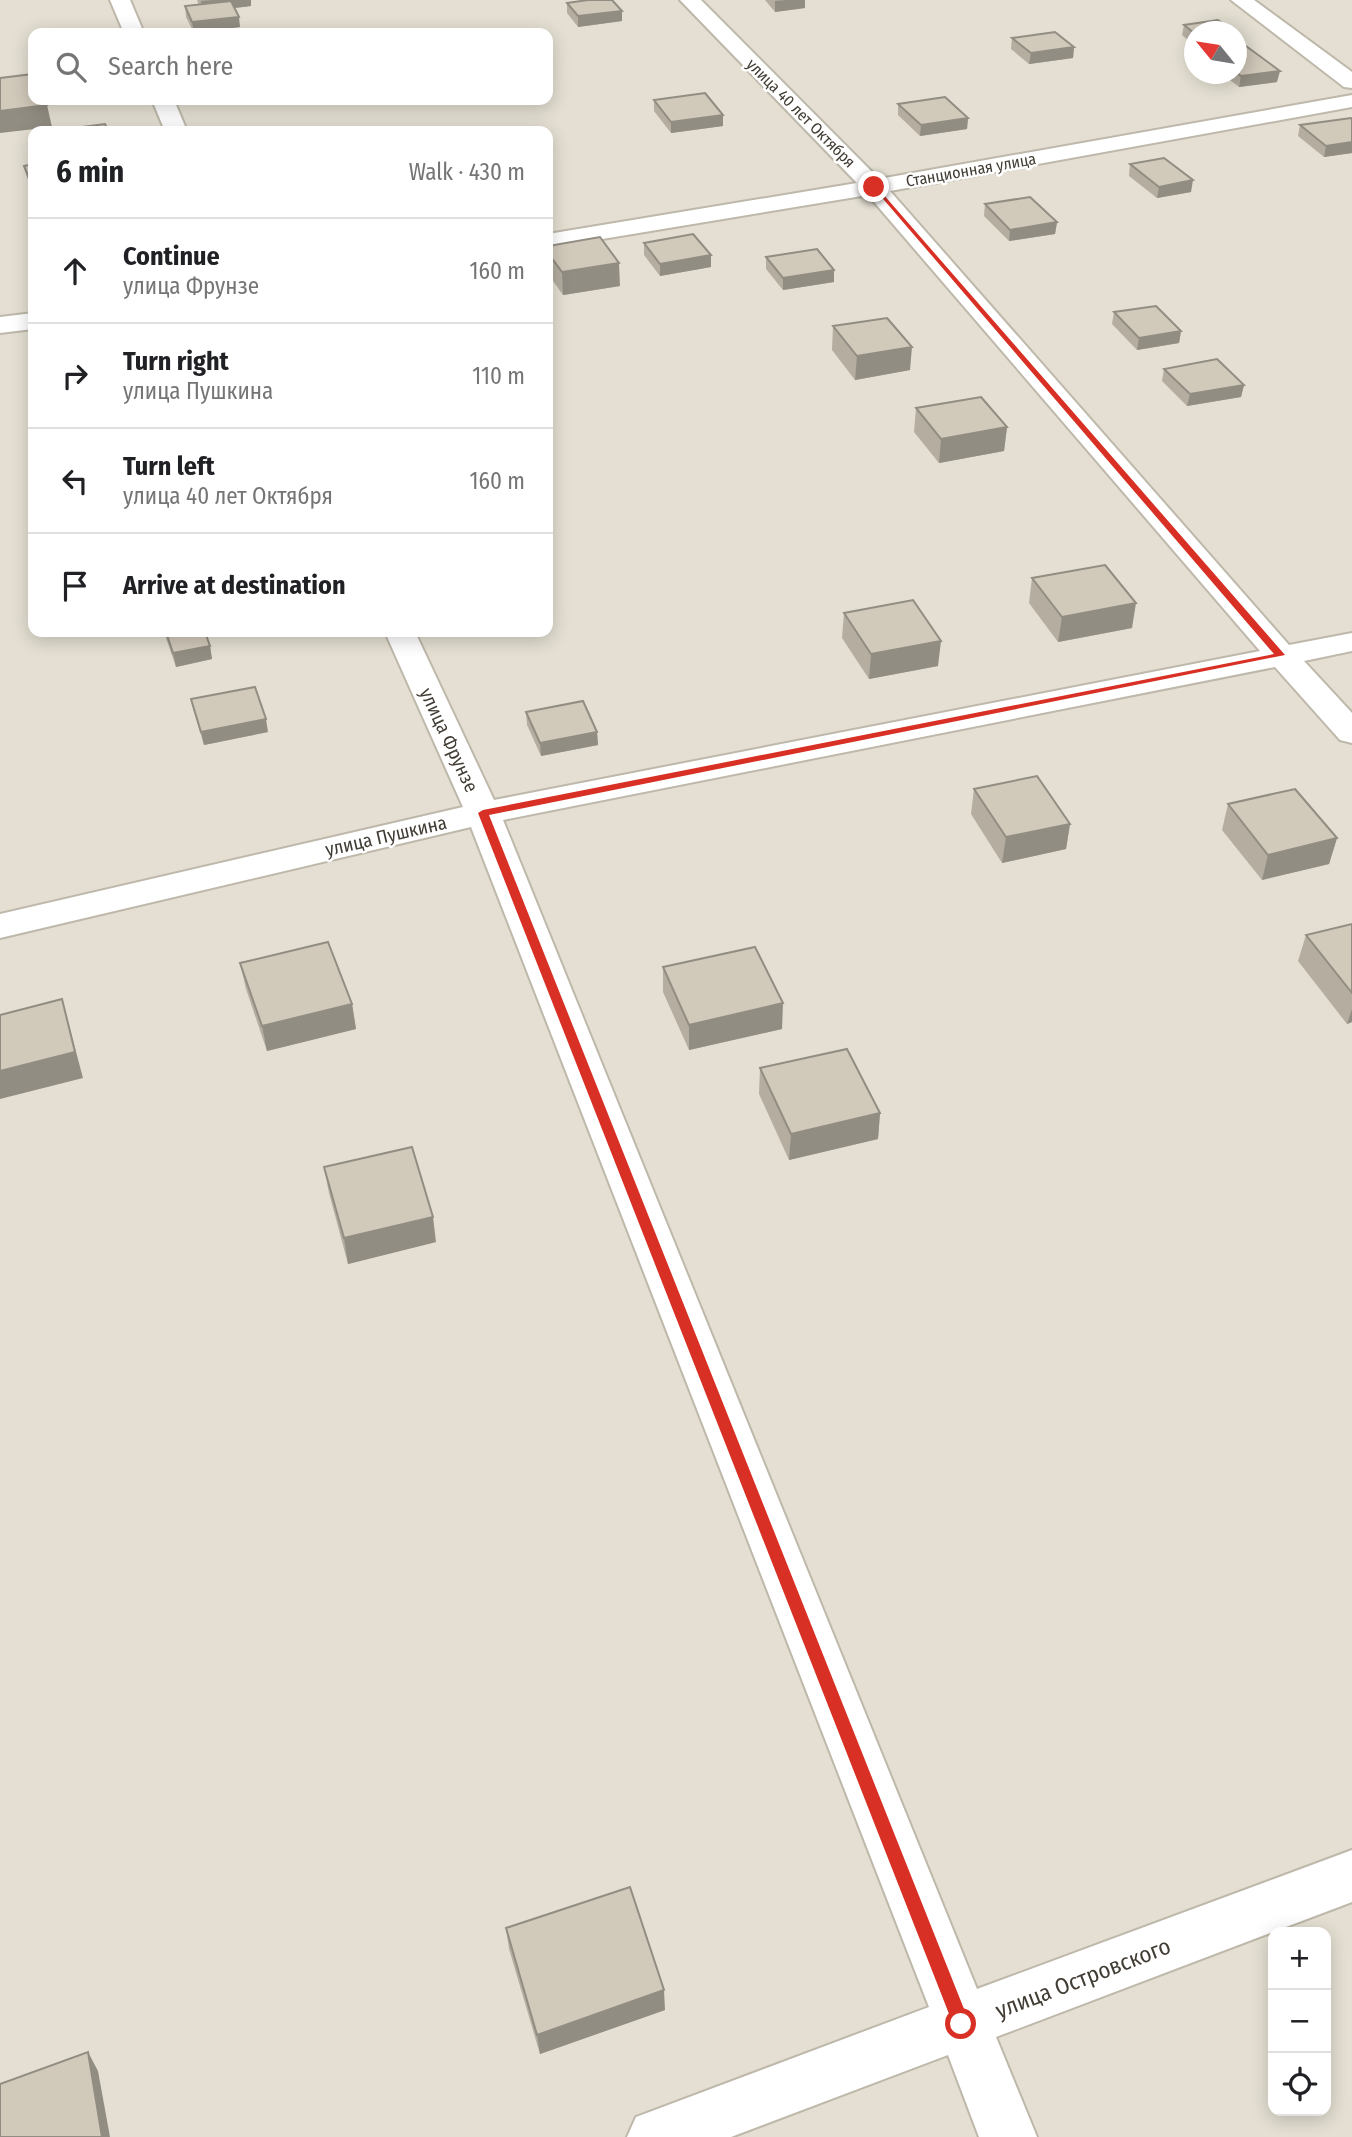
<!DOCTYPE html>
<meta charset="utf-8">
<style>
:root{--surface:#fff;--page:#f2f2f2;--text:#202124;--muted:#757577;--line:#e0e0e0}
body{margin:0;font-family:"Fira Sans Condensed",sans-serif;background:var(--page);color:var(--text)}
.controls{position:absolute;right:21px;bottom:21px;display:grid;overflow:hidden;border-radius:14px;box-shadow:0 4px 18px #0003}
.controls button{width:63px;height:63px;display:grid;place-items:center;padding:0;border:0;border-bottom:2px solid var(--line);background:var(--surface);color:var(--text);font:35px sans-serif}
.compass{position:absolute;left:1184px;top:21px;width:63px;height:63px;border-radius:50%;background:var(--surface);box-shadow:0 4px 18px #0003;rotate:300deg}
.stop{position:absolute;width:21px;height:21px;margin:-16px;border:5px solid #d93025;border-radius:50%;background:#fff}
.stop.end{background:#d93025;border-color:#fff;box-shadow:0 2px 7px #0008}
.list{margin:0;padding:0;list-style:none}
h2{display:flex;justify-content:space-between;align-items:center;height:91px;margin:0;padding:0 28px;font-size:30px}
h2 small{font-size:23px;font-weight:400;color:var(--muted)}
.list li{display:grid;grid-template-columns:46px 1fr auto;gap:21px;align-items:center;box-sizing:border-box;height:105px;padding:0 28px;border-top:2px solid var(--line)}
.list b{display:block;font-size:26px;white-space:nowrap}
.list p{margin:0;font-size:23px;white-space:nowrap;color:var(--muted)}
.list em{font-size:23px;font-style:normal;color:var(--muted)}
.icon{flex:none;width:38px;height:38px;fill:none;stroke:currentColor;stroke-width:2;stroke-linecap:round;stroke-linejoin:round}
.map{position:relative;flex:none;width:1352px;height:2137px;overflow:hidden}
.search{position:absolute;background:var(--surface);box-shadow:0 4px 18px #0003;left:28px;top:28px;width:525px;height:77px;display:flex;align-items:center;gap:18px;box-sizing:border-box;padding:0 24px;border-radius:14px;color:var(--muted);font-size:26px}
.panel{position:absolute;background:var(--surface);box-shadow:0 4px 18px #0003;left:28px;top:126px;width:525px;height:511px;border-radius:14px}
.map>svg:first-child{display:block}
</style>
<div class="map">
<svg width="1352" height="2137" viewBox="0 0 1352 2137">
<rect width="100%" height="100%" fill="#f0ede4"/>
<path fill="#e4dfd2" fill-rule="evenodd" d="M0,0H1352V2137H0ZM1194,32H1236V74H1194ZM33,33H548V100H33ZM33,131H548V632H33ZM1273,1932H1326V2111H1273Z"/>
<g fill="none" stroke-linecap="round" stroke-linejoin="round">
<defs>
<g id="minor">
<path d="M110,0H130L144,33H124Z"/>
<path d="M680,0H701L879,179L1352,95V107L890,191L1289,645L1352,633V651L1304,661L1352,713V743L1340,740L1275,667L503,820L977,1989L1352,1850V1902L996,2037L1037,2137H979L948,2055L731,2137H627L636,2117L929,2007L471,827L0,938V914L463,807L385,632H415L494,800L1260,651L868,195L548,248V234L857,183Z"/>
<path d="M1231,0H1254L1352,72V88L1344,87Z"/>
<path d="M152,100H174L187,131H165Z"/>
<path d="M33,313V329L0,333V317Z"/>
</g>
</defs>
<use href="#minor" stroke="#beb8aa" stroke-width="4"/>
<use href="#minor" fill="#fff" fill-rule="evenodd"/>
</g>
<g fill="#b4ada0">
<path d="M197,0H251V6L234,8L240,27L194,33L186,17L185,6L199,5Z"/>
<path d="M765,0H805V8L775,12Z"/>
<path d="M567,3L622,11V21L578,27L567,13Z"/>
<path d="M1184,25L1194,32V45L1182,35Z"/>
<path d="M1012,38L1074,47L1073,58L1029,64L1011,49Z"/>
<path d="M1236,47L1277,82L1239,87L1222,74H1236Z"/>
<path d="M654,100L723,115V126L671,133L654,111Z"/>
<path d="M898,104L968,118L967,129L920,136L898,115Z"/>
<path d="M1352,119V153L1324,157L1298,136L1300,125Z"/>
<path d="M33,164V193L27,177L24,166Z"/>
<path d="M1130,164L1191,192L1157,198L1129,176Z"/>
<path d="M985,204L1057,222L1055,234L1009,241L984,216Z"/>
<path d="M644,243L711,267L660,276L644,255Z"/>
<path d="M548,246L620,286L563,295L548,274Z"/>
<path d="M766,257L834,282L783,290L766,269Z"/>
<path d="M1114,312L1181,331L1179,343L1137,350L1112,324Z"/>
<path d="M833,326L910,370L855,380L832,350Z"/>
<path d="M1164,369L1244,385L1241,397L1187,406L1162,381Z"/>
<path d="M916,408L1007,427L1004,451L939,463L914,432Z"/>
<path d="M1032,578L1132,628L1058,642L1029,603Z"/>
<path d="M844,613L938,666L869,679L842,638Z"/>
<path d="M164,632H205L210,646L212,659L176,667Z"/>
<path d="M191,699L268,732L204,745L194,712Z"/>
<path d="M526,712L597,732L598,745L541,756L527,725Z"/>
<path d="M974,789L1070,824L1066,849L1002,863L971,814Z"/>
<path d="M1228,804L1337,838L1329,864L1262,880L1222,830Z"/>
<path d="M1352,924V1022L1347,1024L1298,961L1306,935Z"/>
<path d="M240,963L352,1004L356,1029L267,1051L246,989Z"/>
<path d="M663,967L782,1029L689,1050L663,992Z"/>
<path d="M760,1068L880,1113L878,1139L789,1160L759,1094Z"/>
<path d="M324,1167L436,1242L348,1264L329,1193Z"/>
<path d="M506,1928L665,2010L540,2054L509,1949Z"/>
</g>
<g fill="#928d82">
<path d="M213,0H251V6L202,12L201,1Z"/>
<path d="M787,0H805V8L775,12V1Z"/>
<path d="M622,11V21L578,27V16Z"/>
<path d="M239,17L240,27L194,33L192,22Z"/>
<path d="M1074,47L1073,58L1029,64L1031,53Z"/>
<path d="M1280,71L1277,82L1239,87L1241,76Z"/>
<path d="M47,105L52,127L0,133V111Z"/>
<path d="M723,115V126L671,133V122Z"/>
<path d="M968,118L967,129L920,136L921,125Z"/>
<path d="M1352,142V153L1324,157L1326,146Z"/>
<path d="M1193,180L1191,192L1157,198L1159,187Z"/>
<path d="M1057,222L1055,234L1009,241L1010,230Z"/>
<path d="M711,255V267L660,276V264Z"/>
<path d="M619,263L620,286L563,295L562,272Z"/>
<path d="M834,270V282L783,290V278Z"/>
<path d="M1181,331L1179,343L1137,350L1139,338Z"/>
<path d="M912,347L910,370L855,380L857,356Z"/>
<path d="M1244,385L1241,397L1187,406L1190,394Z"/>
<path d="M1007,427L1004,451L939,463L941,439Z"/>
<path d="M1136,603L1132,628L1058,642L1062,617Z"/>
<path d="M941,641L938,666L869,679L871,654Z"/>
<path d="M210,646L212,659L176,667L173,653Z"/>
<path d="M266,719L268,732L204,745L201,732Z"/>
<path d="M597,732L598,745L541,756L540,743Z"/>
<path d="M1070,824L1066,849L1002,863L1006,837Z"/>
<path d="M1337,838L1329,864L1262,880L1268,855Z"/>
<path d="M62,999L83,1078L0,1099V1071Z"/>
<path d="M783,1003L782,1029L689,1050V1025Z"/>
<path d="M352,1004L356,1029L267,1051L262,1026Z"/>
<path d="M1352,1009V1022L1347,1024Z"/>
<path d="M880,1113L878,1139L789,1160L791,1134Z"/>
<path d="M433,1217L436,1242L348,1264L344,1238Z"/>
<path d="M664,1990L665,2010L540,2054L537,2035Z"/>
<path d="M88,2052L98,2071L110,2137H102Z"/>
</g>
<g fill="#d1c9ba" stroke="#928d82" stroke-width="2">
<path d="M588,0H612L622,11L578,16L567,3Z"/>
<path d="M231,1L239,17L192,22L185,6Z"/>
<path d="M1218,20L1234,32H1194V33L1184,25Z"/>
<path d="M1055,32L1074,47L1031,53L1012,38Z"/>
<path d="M1246,46L1280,71L1241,76L1236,72V47Z"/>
<path d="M33,74V100H45L47,105L0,111V78Z"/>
<path d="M705,93L723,115L671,122L654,100Z"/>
<path d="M945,97L968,118L921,125L898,104Z"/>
<path d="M1351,118L1352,119V142L1326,146L1300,125Z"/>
<path d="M105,124L108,131H51Z"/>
<path d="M1164,158L1193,180L1159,187L1130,164Z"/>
<path d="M33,164V188L24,166Z"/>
<path d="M1030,197L1057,222L1010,230L985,204Z"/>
<path d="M693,234L711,255L660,264L644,243Z"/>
<path d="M600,237L619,263L562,272L548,253V246Z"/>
<path d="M817,249L834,270L783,278L766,257Z"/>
<path d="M1156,306L1181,331L1139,338L1114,312Z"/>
<path d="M887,318L912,347L857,356L833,326Z"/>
<path d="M1217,359L1244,385L1190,394L1164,369Z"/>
<path d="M981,397L1007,427L941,439L916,408Z"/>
<path d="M1105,565L1136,603L1062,617L1032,578Z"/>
<path d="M913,600L941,641L871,654L844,613Z"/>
<path d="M166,632H205L210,646L173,653Z"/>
<path d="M255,687L266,719L201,732L191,699Z"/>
<path d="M583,701L597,732L540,743L526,712Z"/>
<path d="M1037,776L1070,824L1006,837L974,789Z"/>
<path d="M1295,789L1337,838L1268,855L1228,804Z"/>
<path d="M1352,924V993L1306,935Z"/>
<path d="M328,942L352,1004L262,1026L240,963Z"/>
<path d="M755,947L783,1003L689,1025L663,967Z"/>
<path d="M62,999L75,1052L0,1071V1015Z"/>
<path d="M847,1049L880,1113L791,1134L760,1068Z"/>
<path d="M412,1147L433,1217L344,1238L324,1167Z"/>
<path d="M630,1887L664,1990L537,2035L506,1928Z"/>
<path d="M88,2052L102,2137H0V2084Z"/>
</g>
<path fill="#d93025" d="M872,186H876L1285,655L489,815L970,2024L967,2030L961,2032L956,2030L953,2024L478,813L483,810L1274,654Z"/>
<g text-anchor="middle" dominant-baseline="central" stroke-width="5" stroke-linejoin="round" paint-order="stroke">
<g font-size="16" fill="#423d34" stroke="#fff">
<text transform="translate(801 113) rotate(45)">улица 40 лет Октября</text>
<text transform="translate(971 170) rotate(-10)">Станционная улица</text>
</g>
<g font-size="19" fill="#423d34" stroke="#fff">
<text transform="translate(449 740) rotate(65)">улица Фрунзе</text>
<text transform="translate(386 836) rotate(-13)">улица Пушкина</text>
</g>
<g font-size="23" fill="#423d34" stroke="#fff">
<text transform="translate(1083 1978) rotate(-21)">улица Островского</text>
</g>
</g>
</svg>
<div class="controls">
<button>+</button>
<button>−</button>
<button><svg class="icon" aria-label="locate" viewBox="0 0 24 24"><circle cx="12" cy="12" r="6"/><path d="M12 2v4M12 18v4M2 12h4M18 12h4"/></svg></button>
</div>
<svg class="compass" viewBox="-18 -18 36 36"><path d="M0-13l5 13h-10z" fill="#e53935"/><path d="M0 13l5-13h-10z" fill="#757577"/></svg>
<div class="stop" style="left:961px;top:2024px"></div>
<div class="stop end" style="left:874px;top:187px"></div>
<div class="search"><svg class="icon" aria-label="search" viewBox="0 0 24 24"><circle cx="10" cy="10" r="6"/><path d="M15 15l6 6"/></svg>Search here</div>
<section class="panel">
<h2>6 min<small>Walk · 430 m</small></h2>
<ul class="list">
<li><svg class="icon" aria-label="ahead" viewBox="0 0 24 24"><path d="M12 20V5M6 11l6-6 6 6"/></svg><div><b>Continue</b><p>улица Фрунзе</p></div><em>160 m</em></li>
<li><svg class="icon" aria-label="right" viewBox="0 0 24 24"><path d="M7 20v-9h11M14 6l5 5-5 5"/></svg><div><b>Turn right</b><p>улица Пушкина</p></div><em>110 m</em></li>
<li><svg class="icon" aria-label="left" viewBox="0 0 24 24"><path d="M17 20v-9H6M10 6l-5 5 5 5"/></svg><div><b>Turn left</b><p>улица 40 лет Октября</p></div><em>160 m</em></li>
<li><svg class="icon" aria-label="arrive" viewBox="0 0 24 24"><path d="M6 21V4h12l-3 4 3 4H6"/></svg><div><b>Arrive at destination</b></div></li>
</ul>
</section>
</div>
